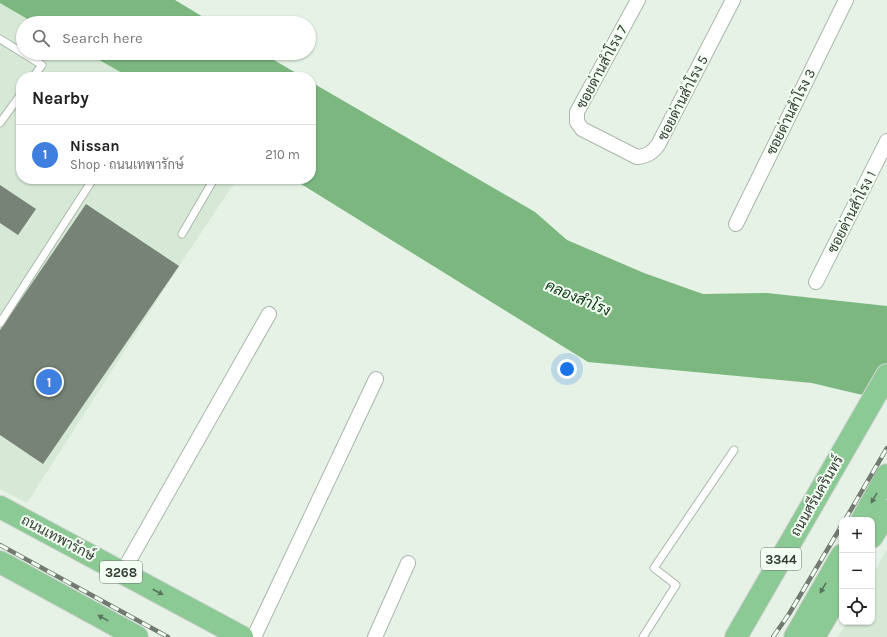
<!DOCTYPE html>
<meta charset="utf-8">
<style>
:root{--surface:#fff;--page:#f2f2f2;--text:#222;--muted:#767676;--line:#e0e0e0;--accent:#111827}
body{margin:0;font-family:Karla,Sarabun,sans-serif;background:var(--page);color:var(--text)}
.controls{position:absolute;right:12px;bottom:12px;display:grid;overflow:hidden;border-radius:8px;box-shadow:0 1px 3px #0004}
.controls button{width:36px;height:36px;display:grid;place-items:center;padding:0;border:0;border-bottom:1px solid var(--line);background:var(--surface);color:var(--text);font:20px sans-serif}
.you{position:absolute;left:567px;top:369px;width:14px;height:14px;margin:-10px;border:3px solid #fff;border-radius:50%;background:#1a73e8;box-shadow:0 0 0 6px #1a73e833}
.badge{display:grid;place-items:center;width:26px;height:26px;border-radius:50%;background:var(--accent);color:#fff;font-size:13px;font-weight:700}
.pin{position:absolute;translate:-50% -50%;border:2px solid #fff;box-shadow:0 1px 4px #0006}
.list{margin:0;padding:0;list-style:none}
h2{display:flex;justify-content:space-between;align-items:center;height:52px;margin:0;padding:0 16px;font-size:17px}
h2 small{font-size:13px;font-weight:400;color:var(--muted)}
.list li{display:grid;grid-template-columns:26px 1fr auto;gap:12px;align-items:center;box-sizing:border-box;height:60px;padding:0 16px;border-top:1px solid var(--line)}
.list b{display:block;font-size:15px;white-space:nowrap}
.list p{margin:0;font-size:13px;white-space:nowrap;color:var(--muted)}
.list em{font-size:13px;font-style:normal;color:var(--muted)}
.icon{flex:none;width:22px;height:22px;fill:none;stroke:currentColor;stroke-width:2;stroke-linecap:round;stroke-linejoin:round}
.map{position:relative;flex:none;width:887px;height:637px;overflow:hidden}
.search{position:absolute;background:var(--surface);box-shadow:0 1px 3px #0004;left:16px;top:16px;width:300px;height:44px;display:flex;align-items:center;gap:10px;box-sizing:border-box;padding:0 14px;border-radius:22px;color:var(--muted);font-size:15px}
.panel{position:absolute;background:var(--surface);box-shadow:0 1px 3px #0004;left:16px;top:72px;width:300px;height:112px;border-radius:16px}
.map>svg:first-child{display:block}
</style>
<div class="map">
<svg width="887" height="637" viewBox="0 0 887 637">
<rect width="100%" height="100%" fill="#e5f2e5"/>
<g fill="#d6e9d6">
<path d="M0,3L34,23H23V53H87L129,77H21V179H237L179,266L27,503L0,489Z"/>
<path d="M887,549V637H838L847,622H872V576Z"/>
</g>
<g fill="#7cb780">
<path d="M0,0H175L213,23H34L0,3Z"/>
<path d="M87,53H262L303,77H129Z"/>
<path d="M311,82L535,212L567,240L644,273L703,294L767,293L887,306V398L858,394L812,383L588,362L293,179H311Z"/>
</g>
<g fill="#778377">
<path d="M0,185L36,209L18,235L0,223Z"/>
<path d="M86,204L179,266L43,464L0,435V330Z"/>
</g>
<g fill="none" stroke-linecap="round" stroke-linejoin="round">
<defs>
<g id="lane">
<path d="M0,39L42,65L33,77"/>
<path d="M0,123L21,94"/>
<path d="M182,234L214,179"/>
<path d="M0,323L93,179"/>
<path d="M643,637L676,585L654,568L734,450"/>
</g>
<g id="street">
<path d="M638,0L577,112V122L582,129L637,157C647,156 652,153 658,145L733,0"/>
<path d="M736,224L846,0"/>
<path d="M816,282L887,141"/>
<path d="M122,573L269,314"/>
<path d="M254,637L376,379"/>
<path d="M375,637L408,563"/>
</g>
<g id="primary">
<path d="M0,507L242,637"/>
<path d="M862,520L887,475"/>
<path d="M872,537L887,511"/>
<path d="M0,562L137,637"/>
<path d="M736,637L887,375"/>
<path d="M795,637L842,555"/>
<path d="M814,637L842,589"/>
</g>
</defs>
<use href="#lane" stroke="#abb7ab" stroke-width="9"/>
<use href="#street" stroke="#abb7ab" stroke-width="16"/>
<use href="#primary" stroke="#d3d4d3" stroke-width="24"/>
<use href="#lane" stroke="#fff" stroke-width="7"/>
<use href="#street" stroke="#fff" stroke-width="14"/>
<use href="#primary" stroke="#8bc995" stroke-width="22"/>
<defs>
<g id="rail">
<path d="M845,520L887,448"/>
<path d="M0,545L168,637"/>
<path d="M773,637L789,614L842,525"/>
</g>
</defs>
<use href="#rail" stroke="#727a72" stroke-width="4.5"/>
<use href="#rail" stroke="#f2fff2" stroke-width="3" stroke-dasharray="9" stroke-linecap="butt"/>
</g>
<defs><path id="oneway-solid" d="M-6-.8H1V-3.2L6.5 0L1 3.2V.8H-6Z"/></defs>
<g fill="#59745d">
<use href="#oneway-solid" transform="translate(874 498) rotate(120)"/>
<use href="#oneway-solid" transform="translate(823 588) rotate(120)"/>
<use href="#oneway-solid" transform="translate(158 592) rotate(28)"/>
<use href="#oneway-solid" transform="translate(103 618) rotate(-151)"/>
</g>
<g text-anchor="middle" dominant-baseline="central" stroke-width="4" stroke-linejoin="round" paint-order="stroke">
<g fill="#f2fff2" stroke="#6f766f" stroke-width="1">
<rect x="761" y="548" width="40" height="22" rx="3"/>
<rect x="100" y="561" width="42" height="22" rx="3"/>
</g>
<g font-size="13" font-weight="bold" fill="#373c37">
<text x="781" y="559">3344</text>
<text x="121" y="572">3268</text>
</g>
<g font-size="14" fill="#373c37" stroke="#f2fff2">
<text transform="translate(602 67) rotate(-62)">ซอยด่านสำโรง 7</text>
<text transform="translate(683 98) rotate(-63)">ซอยด่านสำโรง 5</text>
<text transform="translate(791 112) rotate(-64)">ซอยด่านสำโรง 3</text>
<text transform="translate(852 212) rotate(-63)">ซอยด่านสำโรง 1</text>
<text transform="translate(817 496) rotate(-60)">ถนนศรีนครินทร์</text>
<text transform="translate(58 538) rotate(28)">ถนนเทพารักษ์</text>
</g>
<g font-size="15" font-style="italic" fill="#0a3612" stroke="#f2fff2">
<text transform="translate(578 298) rotate(23)">คลองสำโรง</text>
</g>
</g>
</svg>
<div class="controls">
<button>+</button>
<button>−</button>
<button><svg class="icon" aria-label="locate" viewBox="0 0 24 24"><circle cx="12" cy="12" r="6"/><path d="M12 2v4M12 18v4M2 12h4M18 12h4"/></svg></button>
</div>
<div class="you"></div>
<div class="pin badge" style="left:49px;top:382px;background:#3f7fe0">1</div>
<div class="search"><svg class="icon" aria-label="search" viewBox="0 0 24 24"><circle cx="10" cy="10" r="6"/><path d="M15 15l6 6"/></svg>Search here</div>
<section class="panel">
<h2>Nearby<small></small></h2>
<ul class="list">
<li><span class="badge" style="background:#3f7fe0">1</span><div><b>Nissan</b><p>Shop · ถนนเทพารักษ์</p></div><em>210 m</em></li>
</ul>
</section>
</div>
